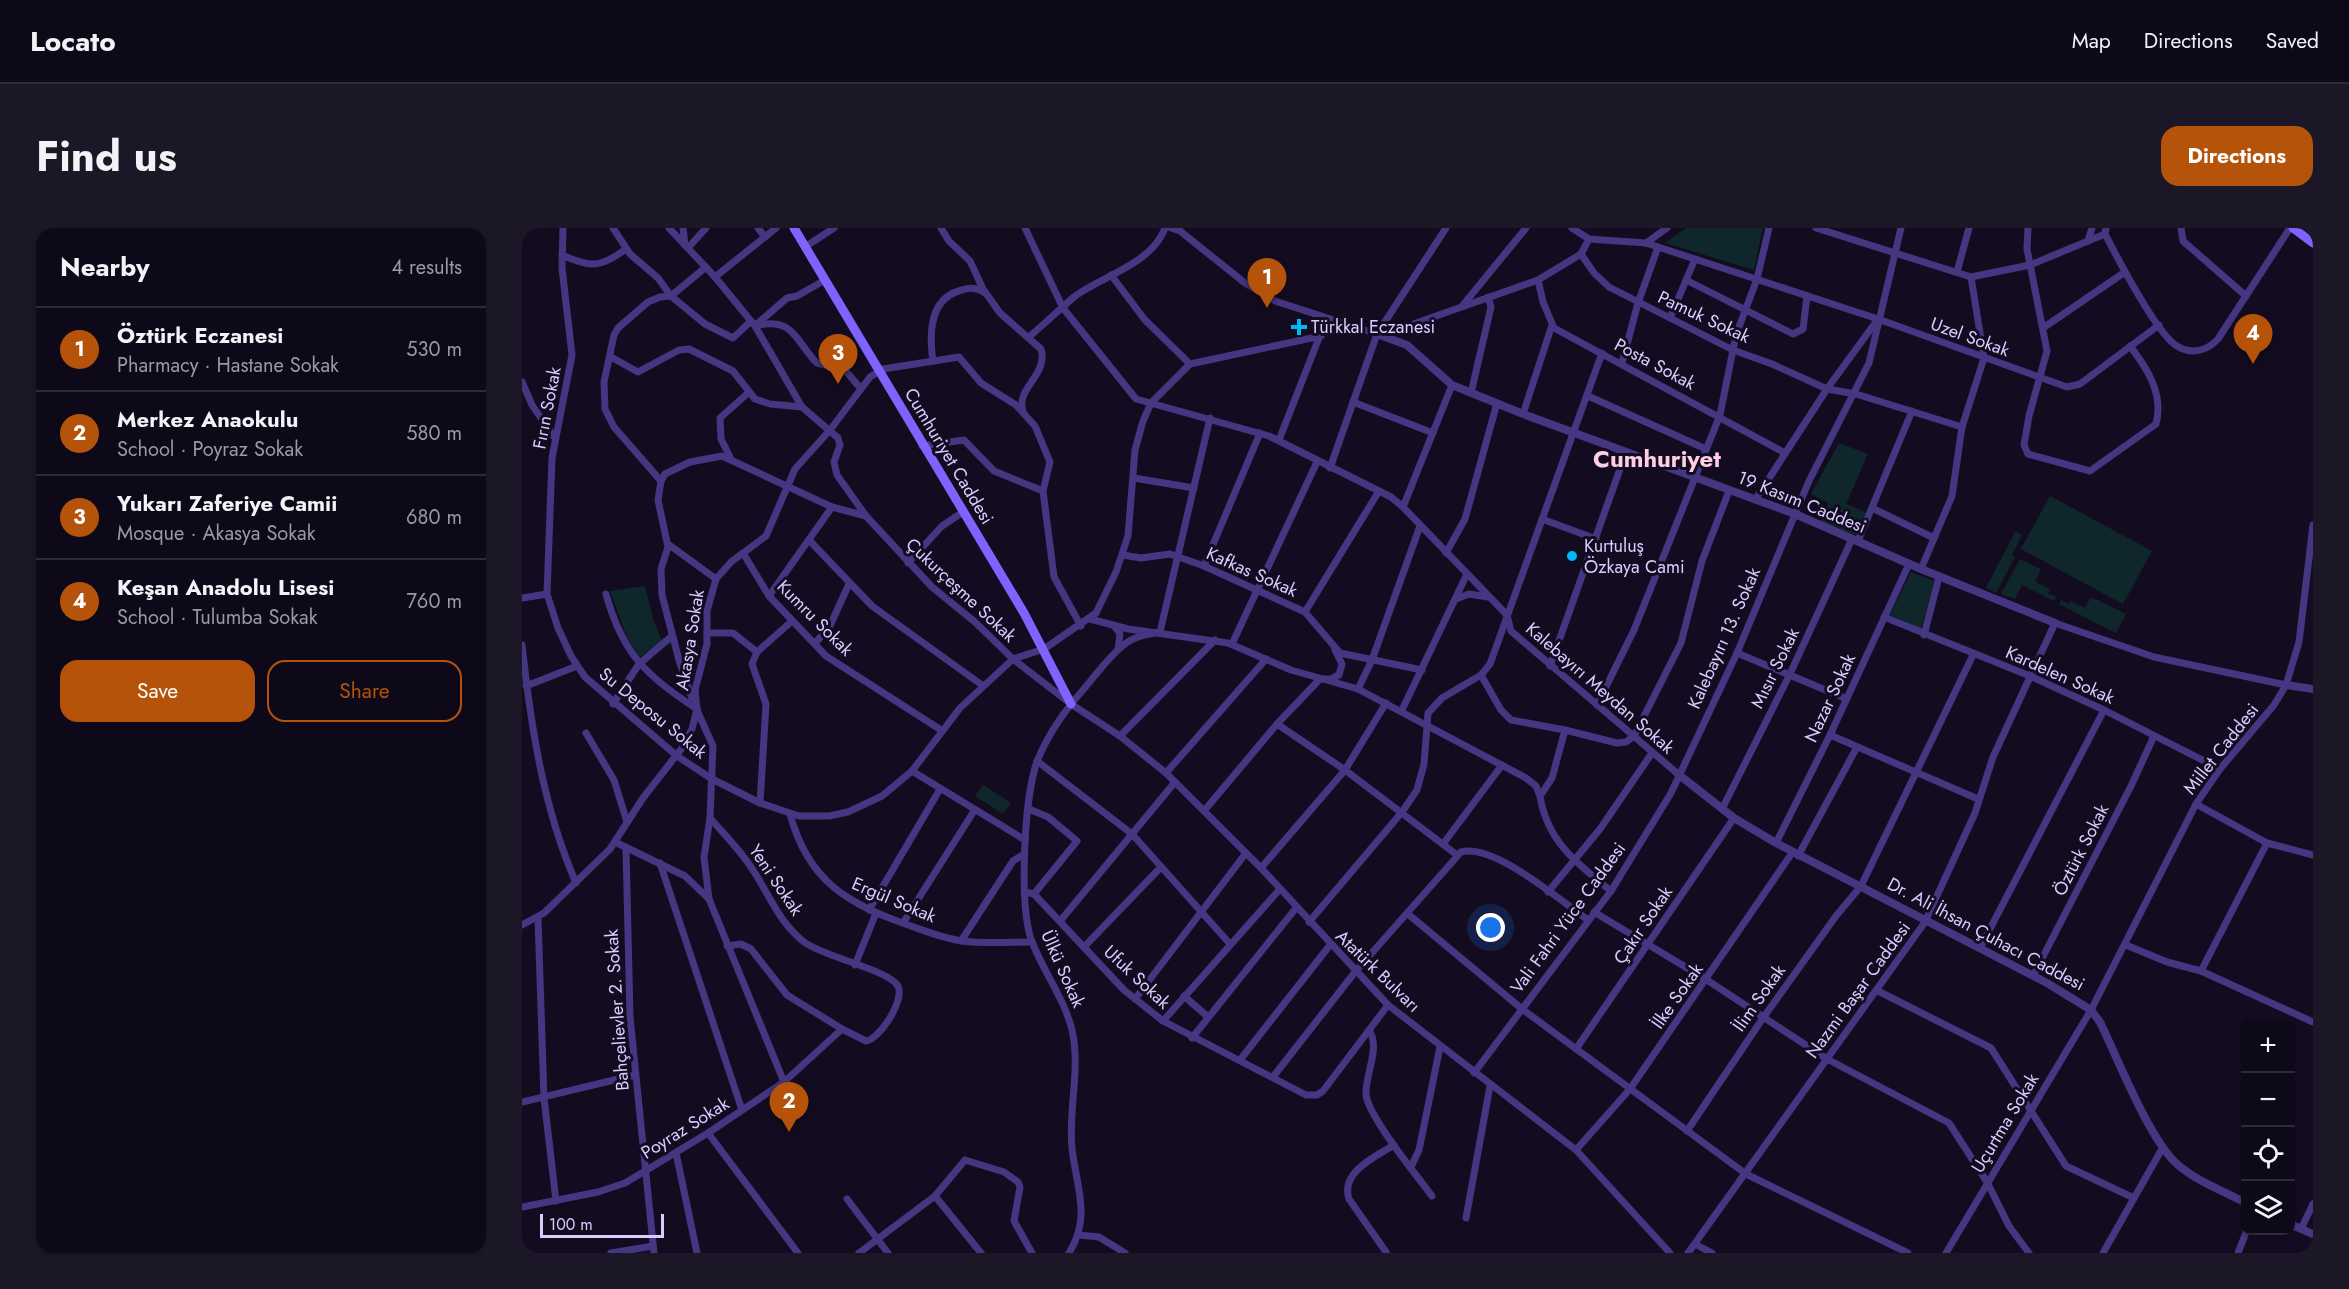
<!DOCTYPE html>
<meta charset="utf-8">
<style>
:root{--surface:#0e0919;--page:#1c1726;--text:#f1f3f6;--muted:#9b9aa2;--line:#2e2a38;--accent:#b45309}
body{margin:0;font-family:Jost,sans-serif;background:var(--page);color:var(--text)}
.controls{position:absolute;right:18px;bottom:18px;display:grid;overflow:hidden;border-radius:12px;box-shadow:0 2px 4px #0004}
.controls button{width:54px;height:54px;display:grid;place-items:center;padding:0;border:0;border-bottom:2px solid var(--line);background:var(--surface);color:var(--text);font:30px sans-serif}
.scale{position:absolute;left:18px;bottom:15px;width:124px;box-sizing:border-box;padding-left:6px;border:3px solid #daccff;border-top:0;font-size:16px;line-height:21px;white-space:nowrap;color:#daccff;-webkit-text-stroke:4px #130c21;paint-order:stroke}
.you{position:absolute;left:969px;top:700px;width:21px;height:21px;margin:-15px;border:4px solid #fff;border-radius:50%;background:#1a73e8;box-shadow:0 0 0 9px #1a73e833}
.badge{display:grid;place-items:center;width:39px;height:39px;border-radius:50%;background:var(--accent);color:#fff;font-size:20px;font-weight:700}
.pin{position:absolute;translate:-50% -50px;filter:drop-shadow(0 2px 3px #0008)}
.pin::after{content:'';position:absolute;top:32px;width:21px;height:18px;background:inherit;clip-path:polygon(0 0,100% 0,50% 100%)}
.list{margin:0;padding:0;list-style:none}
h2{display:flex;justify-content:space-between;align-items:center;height:78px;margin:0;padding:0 24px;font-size:26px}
h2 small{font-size:20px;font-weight:400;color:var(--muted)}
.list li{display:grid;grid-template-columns:39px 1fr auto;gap:18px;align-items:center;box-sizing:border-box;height:84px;padding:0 24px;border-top:2px solid var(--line)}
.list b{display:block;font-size:22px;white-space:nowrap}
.list p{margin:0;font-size:20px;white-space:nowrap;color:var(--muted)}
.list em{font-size:20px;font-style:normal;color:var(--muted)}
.actions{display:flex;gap:12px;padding:18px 24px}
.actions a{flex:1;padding:14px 0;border:2px solid var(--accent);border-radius:18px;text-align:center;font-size:21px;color:var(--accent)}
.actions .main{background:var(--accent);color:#fff}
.icon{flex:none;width:33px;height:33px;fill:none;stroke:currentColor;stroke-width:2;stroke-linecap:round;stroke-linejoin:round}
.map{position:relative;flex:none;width:1791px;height:1025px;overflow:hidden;border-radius:18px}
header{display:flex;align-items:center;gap:36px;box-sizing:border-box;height:84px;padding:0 30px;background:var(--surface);border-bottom:2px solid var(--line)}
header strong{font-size:28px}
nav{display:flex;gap:33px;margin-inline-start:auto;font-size:21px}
.intro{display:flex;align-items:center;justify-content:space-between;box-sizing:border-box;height:144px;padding:0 36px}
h1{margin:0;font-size:42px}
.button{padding:15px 27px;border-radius:18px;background:var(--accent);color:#fff;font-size:21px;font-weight:700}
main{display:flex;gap:36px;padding:0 36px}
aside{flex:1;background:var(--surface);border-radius:18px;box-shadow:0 2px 4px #0004}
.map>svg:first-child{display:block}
</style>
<header>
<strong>Locato</strong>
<nav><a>Map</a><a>Directions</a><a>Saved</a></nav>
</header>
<div class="intro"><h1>Find us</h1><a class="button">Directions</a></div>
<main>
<aside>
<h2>Nearby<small>4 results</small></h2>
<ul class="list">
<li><span class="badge">1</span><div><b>Öztürk Eczanesi</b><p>Pharmacy · Hastane Sokak</p></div><em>530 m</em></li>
<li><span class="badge">2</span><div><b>Merkez Anaokulu</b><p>School · Poyraz Sokak</p></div><em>580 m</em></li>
<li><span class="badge">3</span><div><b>Yukarı Zaferiye Camii</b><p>Mosque · Akasya Sokak</p></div><em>680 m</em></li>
<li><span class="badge">4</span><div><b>Keşan Anadolu Lisesi</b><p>School · Tulumba Sokak</p></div><em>760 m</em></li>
</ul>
<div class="actions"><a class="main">Save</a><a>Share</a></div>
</aside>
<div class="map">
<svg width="1791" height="1025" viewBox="0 0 1791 1025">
<rect width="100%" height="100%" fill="#130c21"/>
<g fill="#0f272b">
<path d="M1164,0H1241L1232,42L1143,15Z"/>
<path d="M1317,215L1346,226L1324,276L1345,285L1335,308L1299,294L1306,275L1289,266Z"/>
<path d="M1528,268L1630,323L1601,376L1499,321Z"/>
<path d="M1493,304L1500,307L1490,327L1493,329L1474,365L1464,360Z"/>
<path d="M1498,331L1519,341L1513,354L1528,361L1526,365L1534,369L1532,373L1500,357L1493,371L1479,366Z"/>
<path d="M1389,344L1412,353L1399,401L1368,387Z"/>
<path d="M123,358L131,391L140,413L118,429L105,409L88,363Z"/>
<path d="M1569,369L1604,386L1594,405L1537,376L1539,372L1547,376L1548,373L1563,380Z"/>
<path d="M461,557L489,575L481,586L453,568Z"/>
</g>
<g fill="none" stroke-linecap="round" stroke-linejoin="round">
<g stroke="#443681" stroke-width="7">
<path d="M41,0L40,40L50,127L30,230L25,366L36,400L49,428L63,449L155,528L190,551L238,575L277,588H307L326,584L360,568L390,543L438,480L491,431L522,421L574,385L594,344L606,308L613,222L621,193L629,175L668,136L799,108"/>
<path d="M91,0L108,26L136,50L149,68L183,96L211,110L229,93"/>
<path d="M147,0L193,49L233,98L280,179L316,210L318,217L312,234L315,247L344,288L410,359L453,394L491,431L549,476L598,508L644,545L739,640L866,777L1054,922L1148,1025"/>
<path d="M161,0L163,17"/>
<path d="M236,0L243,9"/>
<path d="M419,0L427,13L448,33L461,61L478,85L519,121C527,146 493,161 501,183"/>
<path d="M503,0L541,80L614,171L747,208L869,269L881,279L985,387L989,403L1156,546"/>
<path d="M649,0L658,3L723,55L753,73L855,106L880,100L1016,52L1059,26L1067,11"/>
<path d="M1050,0L1067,11L1124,15L1356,91L1545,159L1558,156L1637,97"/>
<path d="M1294,0L1449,49L1508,37L1583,6"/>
<path d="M1506,0L1505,21L1525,123L1507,188L1502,217L1506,226L1568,243L1634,196C1642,166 1625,140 1608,118"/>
<path d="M1584,0L1583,6C1595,29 1635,107 1655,118C1669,127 1685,123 1696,111L1768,0"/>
<path d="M1659,0L1661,13L1724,68"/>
<path d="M1566,13L1570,0"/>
<path d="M1124,15L1145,0"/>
<path d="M283,19L312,0"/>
<path d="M166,20L184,0"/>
<path d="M1059,26L1072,45L1087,59L1211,122L1250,136L1305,161L1334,166L1440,199"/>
<path d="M40,27C69,40 78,40 104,21"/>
<path d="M1435,44L1447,0"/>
<path d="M589,47L623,92L668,136"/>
<path d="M193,49L254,0"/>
<path d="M1016,52L1021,74L1032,100L1263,225"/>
<path d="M1164,52L1271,106L1281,101L1285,68"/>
<path d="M941,77L1004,0"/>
<path d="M1148,90L1173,31"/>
<path d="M235,96L265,70L275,68L303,52"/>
<path d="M233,98C272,88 273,113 295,135L323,142L339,161"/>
<path d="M1521,100L1603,44"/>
<path d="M507,109C522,96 537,82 552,69C580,48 630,36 643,0"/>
<path d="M89,129L116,144L157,122L167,121L211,143L233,171L248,176L280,179"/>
<path d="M411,133C407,106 407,70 440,62C448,59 456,60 463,65"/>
<path d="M1100,135L1116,75L1136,19"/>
<path d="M0,154L10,177L33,210"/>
<path d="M949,165L969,79L966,69"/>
<path d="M1066,168L1184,221"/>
<path d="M831,174L911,205"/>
<path d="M1001,186L1030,97"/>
<path d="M757,212L804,92"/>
<path d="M400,218L442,212L472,243L521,263L532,349L559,398"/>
<path d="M209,231L199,211L198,190L226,165"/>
<path d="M808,240L855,106L924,0"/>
<path d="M612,250L672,260"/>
<path d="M139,253L92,199L83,181L82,154L92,107L96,100L126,74L138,69L149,68L184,39"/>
<path d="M1233,272L1305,161L1356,91"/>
<path d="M881,279L930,157"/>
<path d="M1350,280L1412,310"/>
<path d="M1020,291L1074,311"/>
<path d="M287,312L350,378L460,457"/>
<path d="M1336,313L1390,183"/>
<path d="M146,316L194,351"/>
<path d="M221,325L247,368L304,428L419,502"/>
<path d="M924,325L943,291L975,175"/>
<path d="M601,327L619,330L648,326L682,338L783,384L818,425L900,442"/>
<path d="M386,335L420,298L441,284"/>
<path d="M682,338L738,205"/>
<path d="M1399,341L1430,268L1440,199L1462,130L1449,49"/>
<path d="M84,366C100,425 125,449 175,481"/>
<path d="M247,368L310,279"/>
<path d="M0,370L25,366"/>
<path d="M934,371L947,366L966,369"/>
<path d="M783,384L857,263"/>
<path d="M1362,389L1508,448L1582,482L1698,541"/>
<path d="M568,391L606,401L706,415L769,442L836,461L1004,550L1014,558L1018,568"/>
<path d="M593,399L598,406L596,421"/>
<path d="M185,405H211L235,424"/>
<path d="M1402,407L1417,349"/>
<path d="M293,415L307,400L327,356"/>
<path d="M710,416L795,234"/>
<path d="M0,417C9,499 21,579 54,655"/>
<path d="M1215,425L1325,471"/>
<path d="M1028,438L1104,224"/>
<path d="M959,447L979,482L989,492L1043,502L1095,515L1104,514L1112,508L1159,415L1180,333L1207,263"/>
<path d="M4,458L55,438"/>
<path d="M836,461L850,432L898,298"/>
<path d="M170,470L157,432L140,367L139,341L146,319L136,272L139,253L143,246L168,234L200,228L310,279L344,288"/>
<path d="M91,476L117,436L150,408"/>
<path d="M1075,477L1112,402L1198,187L1214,107L1235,51L1247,0"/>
<path d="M174,480L191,518L188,590L182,629L187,671"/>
<path d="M880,482L945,346"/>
<path d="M755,496L823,542L935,627"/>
<path d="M1043,502L1030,550L1018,568C1025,613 1055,636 1089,663"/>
<path d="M64,505L92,552L105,594"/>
<path d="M1308,507L1456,571"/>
<path d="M598,508L693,412"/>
<path d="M515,533L610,606L708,716"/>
<path d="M390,543L503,612"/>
<path d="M644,545L744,431"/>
<path d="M238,575L244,476L230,436L235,424L270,393"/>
<path d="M1674,576L1745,615L1791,627"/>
<path d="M507,581L526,589L555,613L512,666"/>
<path d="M1200,581L1267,448L1330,311"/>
<path d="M682,583L755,496L798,451H809L817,447L820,436L813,422"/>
<path d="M268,586C286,653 325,676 389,698C406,704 423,711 441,713C464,716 487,714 510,714"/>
<path d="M188,590C202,606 217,621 229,639C246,664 257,695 282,714C302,729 367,742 376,758C383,772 358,811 344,813L320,801L265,767L229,721L219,716L205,718"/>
<path d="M93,614L163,648L187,671L262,854"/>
<path d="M1254,615L1308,507L1387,336"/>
<path d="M921,616L980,537"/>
<path d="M104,620L108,789L132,1025"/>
<path d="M1276,628L1335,519"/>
<path d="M138,635L220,882"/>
<path d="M739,640L823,542L864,475"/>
<path d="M503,664L512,666L602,762L641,793L784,867H795L801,863L866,777"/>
<path d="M1026,664L1078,601L1130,525"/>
<path d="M347,682L418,561"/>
<path d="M1072,684L1185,752L1305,831L1427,895L1465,954L1487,998L1507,1025"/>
<path d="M886,686L1000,781L1224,946L1386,1025"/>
<path d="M16,690L22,870L34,973"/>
<path d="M539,692L653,554"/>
<path d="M787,694L880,584L895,562L902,536L906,485L920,470L959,447L968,436L1080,125"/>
<path d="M381,695L452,583"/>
<path d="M0,697L22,685L88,621L121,570L160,520L170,501L175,481L173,462L185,416V383L194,351L209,334L244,308L273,241L308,202L348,149L361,141L437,129L459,155L494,177L513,198L528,234L521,263"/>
<path d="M439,713L491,633L502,626"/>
<path d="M1604,717L1645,734L1679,743L1791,794"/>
<path d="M562,719L639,639"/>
<path d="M1458,720L1582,482"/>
<path d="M333,737L354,685"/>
<path d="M1679,743L1745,615"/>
<path d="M1511,748L1609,558L1632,508"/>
<path d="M1354,762L1469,820L1544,938L1612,970"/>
<path d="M662,768L686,789"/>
<path d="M613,771L724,625"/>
<path d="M641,793L758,661"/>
<path d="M847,802C859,819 843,847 844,866C845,887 896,949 910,968"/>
<path d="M670,810L774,680"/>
<path d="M1054,821L1212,590"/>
<path d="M718,832L808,717"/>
<path d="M952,845L1089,663L1149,565L1215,425L1287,253L1347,135L1379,0"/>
<path d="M751,849L833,744L939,624C972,615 1039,673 1066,692"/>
<path d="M0,874L113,847"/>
<path d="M1165,903L1241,790L1314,688L1339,658L1451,427"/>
<path d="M186,905L276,1025"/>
<path d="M1054,922L1108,861L1270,625"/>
<path d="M154,925L175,1025"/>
<path d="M889,939L897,922L918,819"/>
<path d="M413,968L459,1025"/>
<path d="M325,971L366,1025"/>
<path d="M0,979L76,964L103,955L186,905L262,854L320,801"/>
<path d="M944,990L968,858"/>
<path d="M1779,1001L1791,976"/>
<path d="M557,1007L577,1009L603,1025"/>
<path d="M1173,1016L1190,1025"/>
<path d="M864,1024L827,971C818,944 853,929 872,917"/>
<path d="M89,1025L131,1018"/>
<path d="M337,1025L413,968L443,932L482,944L496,954L498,959L492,993L510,1025"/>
<path d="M547,1025C570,988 554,959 550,920C546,881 559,841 550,802C542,769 520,742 509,711C497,674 502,566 516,531C526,507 544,481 561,462C573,448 595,418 611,411C620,407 629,406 638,404L688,190"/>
<path d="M1166,1025L1403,694L1453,585L1471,529L1533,395L1632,429L1764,457"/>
<path d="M1424,1025L1569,782L1674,576L1698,541L1752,477L1764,457L1777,414L1791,297"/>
<path d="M1581,1025L1641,919"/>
<path d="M1716,1025L1725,1002"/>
</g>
<g stroke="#443681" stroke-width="8">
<path d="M855,106L885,117L930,157L1001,186L1273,286L1399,341L1533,395"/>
<path d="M1764,457L1791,461"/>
<path d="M1156,546L1212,590L1254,615L1525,755L1569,782L1578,794C1596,831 1627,911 1655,936C1674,953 1701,963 1724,975"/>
<path d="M1768,996L1791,1006"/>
</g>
<g stroke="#7f63ff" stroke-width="9">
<path d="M272,0L502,385L549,476"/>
<path d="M1771,0L1791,15"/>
</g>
</g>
<g fill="#00b8f7" stroke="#130c21" stroke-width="2">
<path d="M774 90h6v6h6v6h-6v6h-6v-6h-6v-6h6z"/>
<circle cx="1050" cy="328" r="6"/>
</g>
<g text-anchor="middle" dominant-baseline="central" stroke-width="6" stroke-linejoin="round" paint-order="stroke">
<g font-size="18" fill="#daccff" stroke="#130c21">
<text transform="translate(1182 89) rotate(25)">Pamuk Sokak</text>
<text transform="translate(1448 109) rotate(20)">Uzel Sokak</text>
<text transform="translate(1133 136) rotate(28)">Posta Sokak</text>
<text transform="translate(25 180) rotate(-79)">Fırın Sokak</text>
<text transform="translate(427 228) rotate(59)">Cumhuriyet Caddesi</text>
<text transform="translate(1280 274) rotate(22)">19 Kasım Caddesi</text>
<text transform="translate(730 344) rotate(24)">Kafkas Sokak</text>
<text transform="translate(439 362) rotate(43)">Çukurçeşme Sokak</text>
<text transform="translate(293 390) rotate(45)">Kumru Sokak</text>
<text transform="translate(1202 410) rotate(-66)">Kalebayırı 13. Sokak</text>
<text transform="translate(168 412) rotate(-81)">Akasya Sokak</text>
<text transform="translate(1253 440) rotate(-64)">Mısır Sokak</text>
<text transform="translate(1538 447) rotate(24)">Kardelen Sokak</text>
<text transform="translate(1078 460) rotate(41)">Kalebayırı Meydan Sokak</text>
<text transform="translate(1308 470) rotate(-65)">Nazar Sokak</text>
<text transform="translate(131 485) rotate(39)">Su Deposu Sokak</text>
<text transform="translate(1699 521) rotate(-52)">Millet Caddesi</text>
<text transform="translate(1559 622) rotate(-63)">Öztürk Sokak</text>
<text transform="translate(254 652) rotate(56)">Yeni Sokak</text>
<text transform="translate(372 672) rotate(23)">Ergül Sokak</text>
<text transform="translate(1046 690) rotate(-54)">Vali Fahri Yüce Caddesi</text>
<text transform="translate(1121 697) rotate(-56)">Çakır Sokak</text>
<text transform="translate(1464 706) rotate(28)">Dr. Ali İhsan Çuhacı Caddesi</text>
<text transform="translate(541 741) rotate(66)">Ülkü Sokak</text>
<text transform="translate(856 743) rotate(44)">Atatürk Bulvarı</text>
<text transform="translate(615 749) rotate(43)">Ufuk Sokak</text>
<text transform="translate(1336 762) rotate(-54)">Nazmi Başar Caddesi</text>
<text transform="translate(1155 768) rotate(-55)">İlke Sokak</text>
<text transform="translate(1237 770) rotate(-55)">İlim Sokak</text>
<text transform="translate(95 782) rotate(-94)">Bahçelievler 2. Sokak</text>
<text transform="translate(1483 895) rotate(-59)">Uçurtma Sokak</text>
<text transform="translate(163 900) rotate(-32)">Poyraz Sokak</text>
</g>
<g font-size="18" fill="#daccff" stroke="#130c21" text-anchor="start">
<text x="789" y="99">Türkkal Eczanesi</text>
<text x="1062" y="318">Kurtuluş<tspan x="1062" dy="21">Özkaya Cami</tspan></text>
</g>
<g font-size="24" font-weight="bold" fill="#ffcee5" stroke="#130c21">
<text x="1135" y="230">Cumhuriyet</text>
</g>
</g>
</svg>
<div class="controls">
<button>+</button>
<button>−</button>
<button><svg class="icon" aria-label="locate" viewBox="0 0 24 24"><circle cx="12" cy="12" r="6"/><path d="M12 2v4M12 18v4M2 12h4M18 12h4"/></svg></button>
<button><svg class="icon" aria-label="layers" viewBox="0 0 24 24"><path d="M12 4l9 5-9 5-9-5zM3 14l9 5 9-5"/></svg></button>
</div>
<div class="scale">100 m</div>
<div class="you"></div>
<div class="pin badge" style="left:745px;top:80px">1</div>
<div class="pin badge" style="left:267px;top:904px">2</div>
<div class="pin badge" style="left:316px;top:156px">3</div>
<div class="pin badge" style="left:1731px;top:136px">4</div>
</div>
</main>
